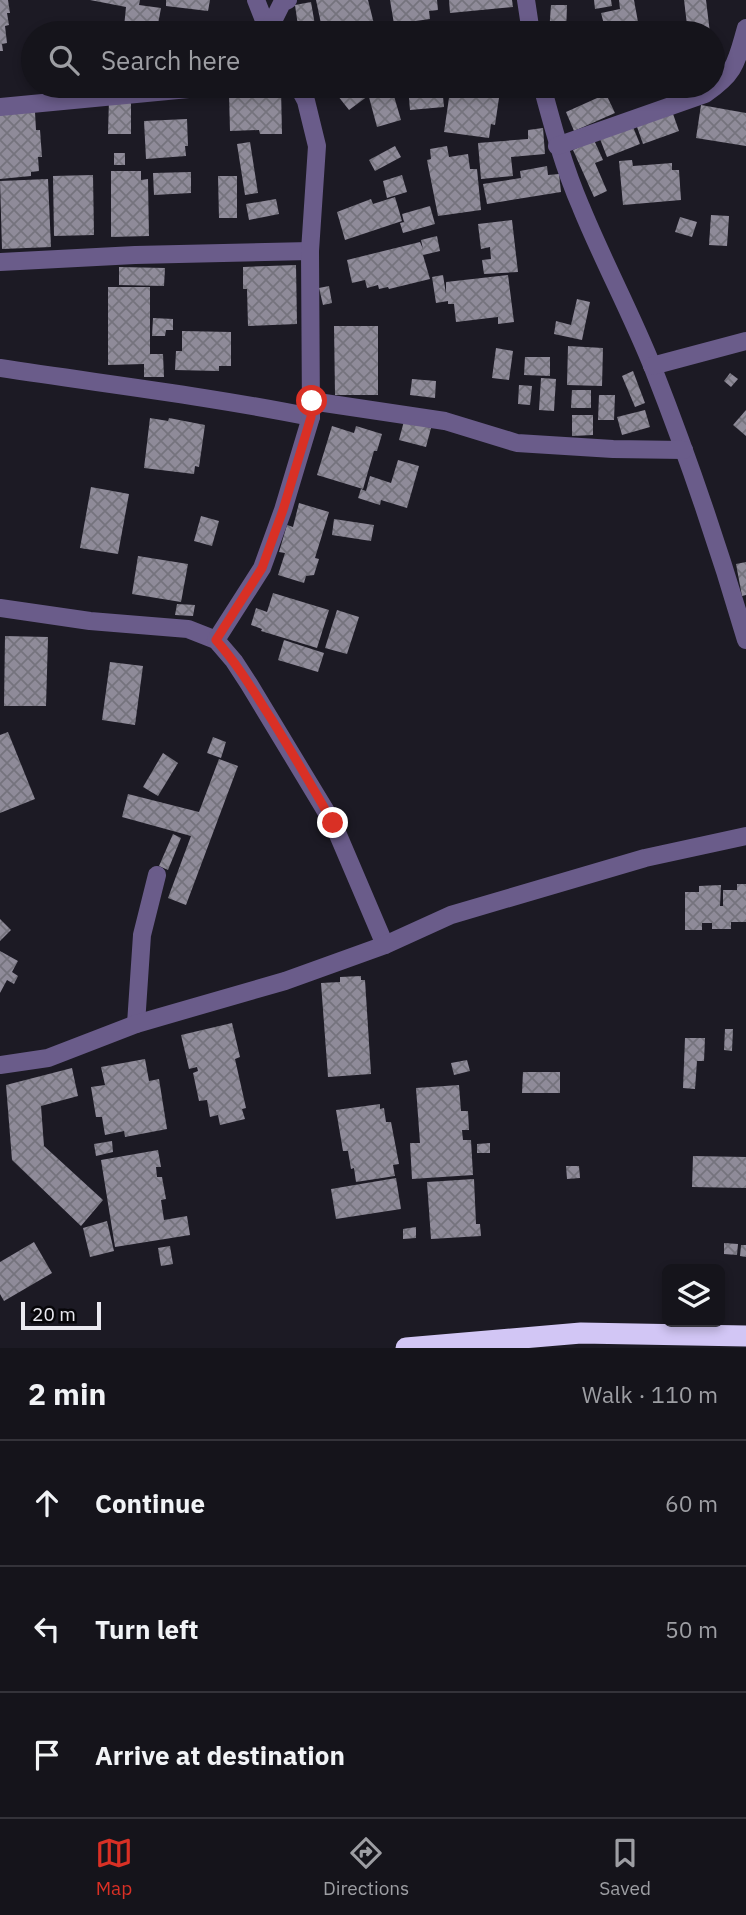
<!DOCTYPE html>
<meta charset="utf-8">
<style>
:root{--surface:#15141b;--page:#1e1d24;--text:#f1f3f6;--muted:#9d9ea3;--line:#34333a;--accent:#d93025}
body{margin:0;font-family:"IBM Plex Sans",sans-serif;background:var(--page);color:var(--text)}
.controls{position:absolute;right:21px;bottom:21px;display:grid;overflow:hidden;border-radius:10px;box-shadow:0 4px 10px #0003}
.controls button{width:63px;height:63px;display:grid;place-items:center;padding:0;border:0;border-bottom:2px solid var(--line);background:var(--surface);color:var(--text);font:35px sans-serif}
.scale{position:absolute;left:21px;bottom:18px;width:80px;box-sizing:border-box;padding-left:7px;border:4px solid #eae9f0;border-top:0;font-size:19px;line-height:24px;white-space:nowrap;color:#eae9f0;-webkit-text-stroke:5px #070609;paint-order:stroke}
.stop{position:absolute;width:21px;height:21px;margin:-16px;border:5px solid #d93025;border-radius:50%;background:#fff}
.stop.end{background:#d93025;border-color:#fff;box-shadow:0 2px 7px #0008}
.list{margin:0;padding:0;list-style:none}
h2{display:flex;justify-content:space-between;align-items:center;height:91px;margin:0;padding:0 28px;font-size:30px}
h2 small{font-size:23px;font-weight:400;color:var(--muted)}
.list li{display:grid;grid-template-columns:46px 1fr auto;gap:21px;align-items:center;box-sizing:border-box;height:126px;padding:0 28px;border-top:2px solid var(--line)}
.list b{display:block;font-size:26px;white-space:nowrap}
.list em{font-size:23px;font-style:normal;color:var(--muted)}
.icon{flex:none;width:38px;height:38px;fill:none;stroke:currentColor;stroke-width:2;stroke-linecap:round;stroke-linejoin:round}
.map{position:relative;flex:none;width:746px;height:1348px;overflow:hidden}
.search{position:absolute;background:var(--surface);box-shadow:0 4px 10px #0003;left:21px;right:21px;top:21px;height:77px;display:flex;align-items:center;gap:18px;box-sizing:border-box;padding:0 24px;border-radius:38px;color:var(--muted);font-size:26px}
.sheet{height:469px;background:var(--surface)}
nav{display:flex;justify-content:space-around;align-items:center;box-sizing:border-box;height:98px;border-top:2px solid var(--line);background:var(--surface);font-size:19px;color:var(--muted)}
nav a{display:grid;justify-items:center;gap:4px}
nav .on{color:var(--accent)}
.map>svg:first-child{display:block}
</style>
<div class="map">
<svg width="746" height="1348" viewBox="0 0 746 1348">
<defs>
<pattern id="building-cross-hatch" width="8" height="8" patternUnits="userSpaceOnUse" patternTransform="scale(1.75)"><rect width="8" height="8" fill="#8f8b99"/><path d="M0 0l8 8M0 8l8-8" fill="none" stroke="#75737d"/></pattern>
</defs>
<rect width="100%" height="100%" fill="#1c1a24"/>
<g fill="url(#building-cross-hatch)">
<path d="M0,0H8L10,13H7L9,25L5,26L7,43L2,44L3,51H0Z"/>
<path d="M90,0H140L139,5L161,8L158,24L152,23L151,31L124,27L126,7Z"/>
<path d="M166,0H210L208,11L166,6Z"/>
<path d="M316,0H368L374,24L333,33H323Z"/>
<path d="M390,0H437L438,10L429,11L430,19L394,24Z"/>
<path d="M449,0H512L513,7L450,13Z"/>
<path d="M594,0H611L612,6L595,9Z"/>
<path d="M619,0H634L638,22L605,28L601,13L620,9Z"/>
<path d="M684,0H706L710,33H688Z"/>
<path d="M311,2L316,31L299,33L295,5Z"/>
<path d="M551,5H567L566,33H549Z"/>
<path d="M155,26L217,29V33H155Z"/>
<path d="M375,26L377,33H351L350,32Z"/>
<path d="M330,86H360L368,96L349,110Z"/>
<path d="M366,86H391L401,120L377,127Z"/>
<path d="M408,86H442L444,107L410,110Z"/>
<path d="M588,86H603L605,90L591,95Z"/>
<path d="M614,86H637L638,87L616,92Z"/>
<path d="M281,88L282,134H260L259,130L230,131L229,94H265V89Z"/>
<path d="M450,91L499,98L495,125L491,124L489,138L444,132Z"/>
<path d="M606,94L615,113L574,131L566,112Z"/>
<path d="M109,99H131V134H108Z"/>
<path d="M701,105L746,113V146L696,138Z"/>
<path d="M672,111L679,131L643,144L636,124Z"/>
<path d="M35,112L36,130H40L42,157H38L39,171L31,172V176L0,179V115Z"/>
<path d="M187,119L188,146H185L186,156L146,159L144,121Z"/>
<path d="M633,127L640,144L607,157L600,139Z"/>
<path d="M543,128L545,154L511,157L513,176L481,179L478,143L528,139V130Z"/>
<path d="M594,140L603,160L595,163L607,191L594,197L573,150Z"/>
<path d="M250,142L258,193L245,195L237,144Z"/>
<path d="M395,146L401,157L375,171L369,160Z"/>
<path d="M447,146L449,157L468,154L470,169H477L481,210L438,216L427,160L431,159L430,149Z"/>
<rect x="114" y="153" width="11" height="12"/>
<path d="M632,160L633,166L672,163V170H679L681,200L623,205L619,161Z"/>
<path d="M547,166L548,175L559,174L561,192L487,204L483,184L521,178L520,171Z"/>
<path d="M111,171H141V180L148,179L149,236L111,237Z"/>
<path d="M191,172V193L154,195L153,173Z"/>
<path d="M93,175L94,235L54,236L53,176Z"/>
<path d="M402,175L407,192L387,198L383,181Z"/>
<path d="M218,176H237V218H219Z"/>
<path d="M48,179L51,247L2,249L0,181Z"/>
<path d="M395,197L402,221L345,240L337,212L371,199L373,204Z"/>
<path d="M276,199L279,214L249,220L246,204Z"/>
<path d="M430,206L435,224L403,233L400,223L404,222L402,214Z"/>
<path d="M711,215L729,216L727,246L709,245Z"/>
<path d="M680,217L697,222L692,237L675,232Z"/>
<path d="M512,220L518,272L484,274L482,260L491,259L490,247L481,249L478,224Z"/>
<path d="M437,236L440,251L423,255L430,279L389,289L388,287L379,289L378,285L367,288L365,280L352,283L347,260L420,242L423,249L421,240Z"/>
<path d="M296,265L297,324L248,326L247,289H243V267Z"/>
<path d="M119,267L165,268L164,286L119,285Z"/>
<path d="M443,275L446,294V282L508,275L514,322L498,324V317L456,322L454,304H448V301L436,303L432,277Z"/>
<path d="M329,286L332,303L323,305L319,288Z"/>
<path d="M108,287H150V354H163L164,377H144V364L108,365Z"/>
<path d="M577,299L590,302L582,340L554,334L556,321L571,325Z"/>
<path d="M153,318L173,319V330H166L165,336H152Z"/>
<path d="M334,326H378V395H335Z"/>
<path d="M182,331L231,332V366H219V371L175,370L176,351H182Z"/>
<path d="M568,346L603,348L602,386L567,385Z"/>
<path d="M496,348L513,351L509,380L492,378Z"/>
<path d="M525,357H550V376L524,375Z"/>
<path d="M633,371L645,403L635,407L622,376Z"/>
<path d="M730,373L738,379L731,387L724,381Z"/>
<path d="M541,378L556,379L554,411L539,410Z"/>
<path d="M412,379L436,381L435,398L410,395Z"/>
<path d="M519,385L532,386L530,405L518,404Z"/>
<path d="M572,390H591V408H571Z"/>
<path d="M599,395H615L614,420H598Z"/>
<path d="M645,410L650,427L622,435L617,417Z"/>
<path d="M746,410V436L733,425Z"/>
<path d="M572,415H593V435L572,436Z"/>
<path d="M150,418L168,421L169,418L205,425L199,467L195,466L194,474L144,468Z"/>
<path d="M404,421L431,428L426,447L399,440Z"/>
<path d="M332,426L354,433L356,426L382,434L377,451H374L363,489L317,475Z"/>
<path d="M398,460L419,466L407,508L381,500L380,505L358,498L361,489L366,491L370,476L391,483Z"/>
<path d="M91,487L129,494L118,554L80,548Z"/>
<path d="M299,503L329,512L315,558L319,559L314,575L306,576L304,583L278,575L285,553L279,552L287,525L293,527Z"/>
<path d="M201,516L219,521L212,546L194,541Z"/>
<path d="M334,519L374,525L371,541L332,535Z"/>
<path d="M138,556L188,564L181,602L132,594Z"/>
<path d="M746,562V595L742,596L736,564Z"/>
<path d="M273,593L329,610L317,648L261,631L262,629L251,625L256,608L267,612Z"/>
<path d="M177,604L195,605L193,616L175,615Z"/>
<path d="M337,610L359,617L347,654L325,648Z"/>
<path d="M5,636L48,637L46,706H4Z"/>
<path d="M284,640L324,653L318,672L278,660Z"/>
<path d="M110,662L143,666L135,725L102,720Z"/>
<path d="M8,732L35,799L0,813V735Z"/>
<path d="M213,737L226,742L221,758L207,753Z"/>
<path d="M163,753L178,763L158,796L143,787Z"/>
<path d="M219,759L238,766L186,905L168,898L191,836L122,817L128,794L199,812Z"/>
<path d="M173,834L181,838L168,870L159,866Z"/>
<path d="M737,884H746V922H731V929H712V923H702V930H685V892H699V886L721,885L720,906H723V890H737Z"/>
<path d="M0,919L11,930L0,941Z"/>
<path d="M0,951L18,961L12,972L18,976L14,984L7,980L0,993Z"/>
<path d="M361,976V980H365L371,1074L328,1077L321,983L340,982V977Z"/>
<path d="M232,1023L240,1057L235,1059L246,1108L242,1109L245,1119L220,1125L218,1115L210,1117L207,1100L199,1101L193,1073L198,1071L197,1067L189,1069L181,1035Z"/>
<path d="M725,1029H733L732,1051L724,1050Z"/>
<path d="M685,1038H705L704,1061H697L695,1089L683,1088Z"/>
<path d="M145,1059L149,1081L159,1079L167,1129L125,1137L124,1131L105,1135L102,1117H96L91,1087L105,1085L101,1067Z"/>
<path d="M467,1060L470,1071L454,1075L451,1063Z"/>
<path d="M72,1068L78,1096L41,1106L44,1146L103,1200L81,1226L12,1160L6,1085Z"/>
<path d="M523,1072H560V1093H522Z"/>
<path d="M459,1085L461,1111H468L469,1130H462L463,1140H471L473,1175L412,1179L410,1143H420L416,1088Z"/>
<path d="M380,1104V1109L384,1108L386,1122H391L399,1164L393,1165L395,1176L356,1182L354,1168L351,1169L348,1151H343L336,1110Z"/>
<path d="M112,1141L113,1152L96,1156L94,1144Z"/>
<path d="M490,1143V1153H477V1144Z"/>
<path d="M158,1150L161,1167H156L157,1177H162L166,1199L161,1200L164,1220L187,1216L190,1235L115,1247L101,1160Z"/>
<path d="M693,1156L746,1157V1188L692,1187Z"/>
<path d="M566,1166H579L580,1178L567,1179Z"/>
<path d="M396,1178L401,1209L336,1219L331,1189Z"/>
<path d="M474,1179L476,1224H480L481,1236L431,1239L427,1182Z"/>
<path d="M107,1221L114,1251L90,1257L83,1228Z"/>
<path d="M416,1227V1238L403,1239V1229Z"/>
<path d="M34,1242L52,1273L4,1301L0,1294V1262Z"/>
<path d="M724,1243L738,1244L737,1255L724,1254Z"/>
<path d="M741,1245H746V1257L740,1256Z"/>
<path d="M170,1246L173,1264L161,1266L158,1248Z"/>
</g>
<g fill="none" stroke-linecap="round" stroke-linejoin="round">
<g stroke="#6a5c8a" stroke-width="18">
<path d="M256,0L269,33"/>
<path d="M526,0L531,33"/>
<path d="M267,33L282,3L288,0"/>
<path d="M542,86C553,127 564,168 581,207C603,261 631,313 653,368C688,457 719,548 746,640"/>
<path d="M0,107L220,86"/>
<path d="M557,146L705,94C736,73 736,63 746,28"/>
<path d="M0,262L135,255L310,251"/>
<path d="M652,366L746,341"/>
<path d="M0,368C104,384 208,396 311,417"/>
<path d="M311,401L445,421L517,443L613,449L684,450"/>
<path d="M0,608L90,621L188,629L216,640L234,661L249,684L333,823L385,945"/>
<path d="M216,640L262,568L283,510L311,417L310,251L317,146L306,101L298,86"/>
<path d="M136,1024L142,935L157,875"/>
<path d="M0,1065L48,1058L136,1024L285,981L385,945L451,915L645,858L746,836"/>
</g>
<path stroke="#d2c6f5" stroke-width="21" d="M406,1348L581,1333L746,1336"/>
</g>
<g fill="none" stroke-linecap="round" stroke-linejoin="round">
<path stroke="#d93025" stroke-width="9" d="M312,401L311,417L283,510L262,568L216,640C238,665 254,692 272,720C293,754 313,788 333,823"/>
</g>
</svg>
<div class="controls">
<button><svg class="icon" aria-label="layers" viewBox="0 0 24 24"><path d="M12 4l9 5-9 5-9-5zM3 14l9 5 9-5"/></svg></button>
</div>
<div class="scale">20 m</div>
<div class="stop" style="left:312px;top:401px"></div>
<div class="stop end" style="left:333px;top:823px"></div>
<div class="search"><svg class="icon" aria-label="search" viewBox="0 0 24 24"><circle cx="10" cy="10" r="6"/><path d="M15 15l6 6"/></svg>Search here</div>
</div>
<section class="sheet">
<h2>2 min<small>Walk · 110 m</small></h2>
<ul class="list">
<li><svg class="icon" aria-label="ahead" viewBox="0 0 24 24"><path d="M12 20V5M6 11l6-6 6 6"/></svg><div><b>Continue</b></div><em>60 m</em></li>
<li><svg class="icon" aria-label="left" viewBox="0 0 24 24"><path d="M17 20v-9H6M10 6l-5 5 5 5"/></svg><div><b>Turn left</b></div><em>50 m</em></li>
<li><svg class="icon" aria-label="arrive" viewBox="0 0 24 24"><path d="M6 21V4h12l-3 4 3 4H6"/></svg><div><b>Arrive at destination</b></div></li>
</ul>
</section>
<nav>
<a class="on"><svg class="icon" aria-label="map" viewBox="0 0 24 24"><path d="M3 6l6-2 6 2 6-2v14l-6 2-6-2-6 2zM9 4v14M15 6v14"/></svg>Map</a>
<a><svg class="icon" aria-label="directions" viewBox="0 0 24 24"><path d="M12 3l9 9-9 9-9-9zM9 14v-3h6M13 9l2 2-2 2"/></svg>Directions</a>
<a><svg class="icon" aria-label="saved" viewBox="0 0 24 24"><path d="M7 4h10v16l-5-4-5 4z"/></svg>Saved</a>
</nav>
